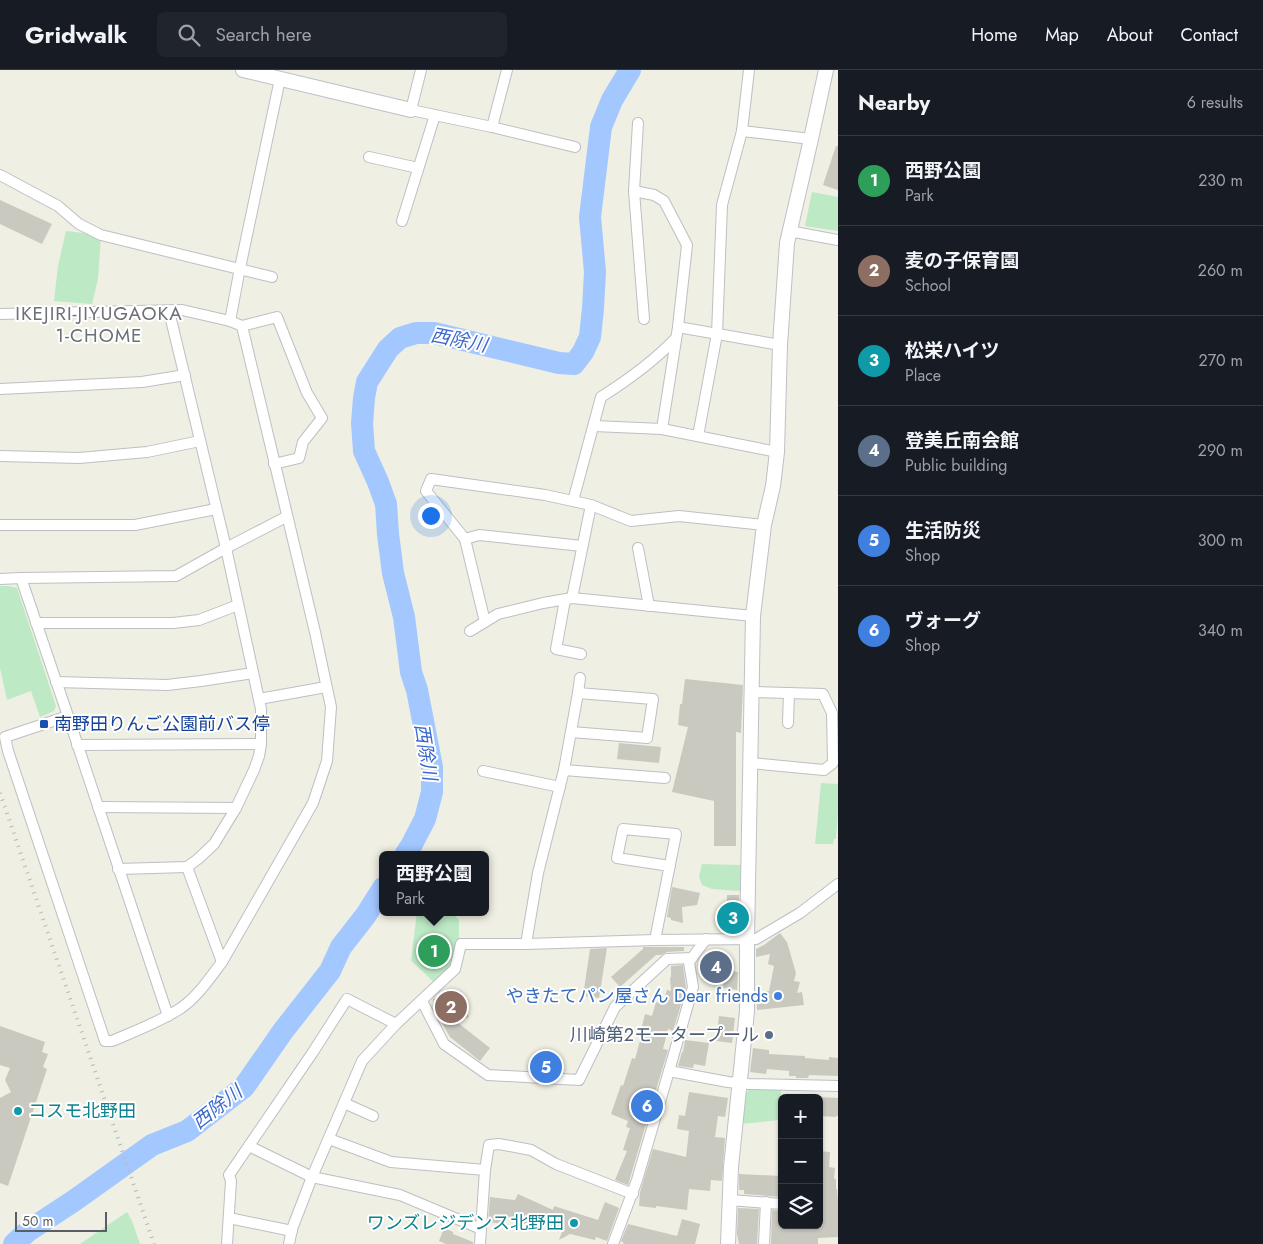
<!DOCTYPE html>
<meta charset="utf-8">
<style>
:root{--surface:#171b24;--page:#20242c;--text:#f1f3f6;--muted:#9ea1a6;--line:#363941;--accent:#d93025}
body{margin:0;font-family:Jost,"Noto Sans JP",sans-serif;background:var(--page);color:var(--text)}
.controls{position:absolute;right:15px;bottom:15px;display:grid;overflow:hidden;border-radius:8px;box-shadow:0 1px 4px #0004}
.controls button{width:45px;height:45px;display:grid;place-items:center;padding:0;border:0;border-bottom:1px solid var(--line);background:var(--surface);color:var(--text);font:25px sans-serif}
.scale{position:absolute;left:15px;bottom:12px;width:92px;box-sizing:border-box;padding-left:5px;border:2px solid #5b5e65;border-top:0;font-size:14px;line-height:18px;white-space:nowrap;color:#5b5e65;-webkit-text-stroke:4px #fff;paint-order:stroke}
.you{position:absolute;left:430px;top:445px;width:18px;height:18px;margin:-12px;border:4px solid #fff;border-radius:50%;background:#1a73e8;box-shadow:0 0 0 8px #1a73e833}
.badge{display:grid;place-items:center;width:32px;height:32px;border-radius:50%;background:var(--accent);color:#fff;font-size:16px;font-weight:700}
.pin{position:absolute;translate:-50% -50%;border:2px solid #fff;box-shadow:0 1px 5px #0006}
.popup{position:absolute;left:379px;top:781px;width:110px;height:65px;box-sizing:border-box;display:grid;place-content:center;border-radius:8px;background:var(--surface);filter:drop-shadow(0 1px 4px #0005);font-size:16px;white-space:nowrap;color:var(--muted)}
.popup b{font-size:19px;color:var(--text)}
.popup::after{content:'';position:absolute;left:50%;top:100%;margin-left:-10px;border:10px solid transparent;border-top-color:var(--surface)}
.list{margin:0;padding:0;list-style:none}
h2{display:flex;justify-content:space-between;align-items:center;height:65px;margin:0;padding:0 20px;font-size:21px}
h2 small{font-size:16px;font-weight:400;color:var(--muted)}
.list li{display:grid;grid-template-columns:32px 1fr auto;gap:15px;align-items:center;box-sizing:border-box;height:90px;padding:0 20px;border-top:1px solid var(--line)}
.list b{display:block;font-size:19px;white-space:nowrap}
.list p{margin:0;font-size:16px;white-space:nowrap;color:var(--muted)}
.list em{font-size:16px;font-style:normal;color:var(--muted)}
.icon{flex:none;width:28px;height:28px;fill:none;stroke:currentColor;stroke-width:2;stroke-linecap:round;stroke-linejoin:round}
.map{position:relative;flex:none;width:838px;height:1174px;overflow:hidden}
header{display:flex;align-items:center;gap:30px;box-sizing:border-box;height:70px;padding:0 25px;background:var(--surface);border-bottom:1px solid var(--line)}
header strong{font-size:24px}
nav{display:flex;gap:28px;margin-inline-start:auto;font-size:18px}
.search{width:350px;height:45px;background:var(--page);display:flex;align-items:center;gap:12px;box-sizing:border-box;padding:0 18px;border-radius:8px;color:var(--muted);font-size:19px}
main{display:flex}
aside{flex:1;background:var(--surface)}
.map>svg:first-child{display:block}
</style>
<header>
<strong>Gridwalk</strong>
<div class="search"><svg class="icon" aria-label="search" viewBox="0 0 24 24"><circle cx="10" cy="10" r="6"/><path d="M15 15l6 6"/></svg>Search here</div>
<nav><a>Home</a><a>Map</a><a>About</a><a>Contact</a></nav>
</header>
<main>
<div class="map">
<svg width="838" height="1174" viewBox="0 0 838 1174">
<rect width="100%" height="100%" fill="#efefe3"/>
<g fill="#bde9c5">
<path d="M812,122L838,127V161L805,156Z"/>
<path d="M66,161L101,165L98,209L92,234L54,231L58,196Z"/>
<path d="M0,516H8L17,518L56,636L54,641L40,647L31,621L7,630L0,598Z"/>
<path d="M821,713L838,714V742L836,769H834L833,774H815Z"/>
<path d="M702,794L741,795L740,821L712,819L702,815L699,807Z"/>
<path d="M417,842H451L459,850V870L452,897L434,912L411,891Z"/>
<path d="M751,1018L781,1019L780,1050L741,1054L746,1023Z"/>
<path d="M127,1142L132,1151L140,1174H80Z"/>
</g>
<g fill="none" stroke-linecap="round" stroke-linejoin="round">
<g stroke="#a3c7ff" stroke-width="22">
<path d="M405,785L411,776L425,749L432,722V697L417,620L411,602L404,547L393,503L388,464L386,434L378,412L364,381L362,353L364,328L367,312L388,279L400,268L416,263H434L559,293L574,294L583,282L590,267L593,238L595,202L590,147L601,57L612,30L630,0"/>
<path d="M14,1174L28,1161L75,1130L152,1075L187,1061L244,1017L283,961L330,901L341,877L366,845L383,818"/>
</g>
</g>
<g fill="#cac9c0">
<path d="M836,76H838V120L823,115Z"/>
<path d="M0,130L52,154L42,174L0,154Z"/>
<path d="M685,609L743,615L741,663L736,662V776H714V731L672,722L688,657L678,655L680,634H682Z"/>
<path d="M619,673L661,677L659,693L617,689Z"/>
<path d="M672,817L700,823L697,835L682,837L683,853L671,850V848L667,847Z"/>
<path d="M727,825H739L738,860H725V836H727Z"/>
<path d="M780,863L787,872L796,903L794,911L800,912L797,923L802,922L804,935L757,940L756,923L769,921L774,896L768,894L770,884L756,887V879L764,875Z"/>
<path d="M643,877H684V881L667,882L661,885H656L620,917L611,907L643,879Z"/>
<path d="M607,878L599,928L583,926L590,879Z"/>
<path d="M728,885L731,901L738,902L737,920L723,918L724,906L705,910L701,891Z"/>
<path d="M683,895L686,918L673,961L668,959L663,979L668,980L656,1020L640,1031L652,1034L628,1115L615,1110L627,1081L623,1080L630,1058L626,1057L628,1051L611,1044L621,1015L623,1016L632,988L635,989L644,956H642L645,944L652,946L656,932L662,934L667,920L671,921L670,908L671,907V896Z"/>
<path d="M447,924L450,932L461,927L469,947L457,952L490,978L480,991L450,967L443,955L433,929Z"/>
<path d="M719,946L735,948L732,973L716,971Z"/>
<path d="M0,956L45,972L42,982L48,984L43,997L47,999L8,1116L0,1113V1028L11,1022L5,1010L10,998L0,995Z"/>
<path d="M685,970L709,973L705,996L694,994L693,998L678,996L682,982H683Z"/>
<path d="M753,978L769,980V984L805,986V988L829,990V987L838,988V1006L809,1005L808,1008H796V1006H789V1001L767,999L766,1004L750,1002Z"/>
<path d="M689,1022L728,1028L725,1047L718,1046L715,1067L725,1068L722,1111L711,1110L710,1121L689,1119L687,1140L656,1136V1138L639,1136L640,1122L653,1079L686,1087L689,1061L677,1059L679,1045L685,1046Z"/>
<path d="M819,1027L838,1028V1046H836V1047L819,1046Z"/>
<path d="M819,1081L830,1082L829,1097L835,1098L834,1109H836V1119H837L838,1132V1167L818,1168V1174H771L772,1140L782,1141V1155H823L822,1118H819Z"/>
<path d="M739,1104L782,1106V1127L744,1124V1120H739Z"/>
<path d="M518,1124L553,1140L554,1136L598,1150L605,1132L619,1138L607,1171L596,1167L595,1170L570,1164L559,1170L562,1162L558,1161V1159L534,1151L531,1157L505,1145L504,1154L488,1152L490,1127L515,1130Z"/>
<path d="M738,1138L759,1139L757,1174H739L737,1164Z"/>
<path d="M682,1149L700,1154L695,1174H625L621,1171L628,1154L677,1166Z"/>
<path d="M444,1158L453,1162V1164L473,1172V1174H446L439,1171Z"/>
</g>
<g fill="none" stroke-linecap="round" stroke-linejoin="round">
<defs>
<g id="street">
<path d="M421,0L411,40L492,57L575,77"/>
<path d="M638,53L634,121L644,249"/>
<path d="M492,57L507,0"/>
<path d="M742,61L749,0"/>
<path d="M369,87L418,98"/>
<path d="M0,105L58,136L79,154L101,165L272,207"/>
<path d="M634,121L654,125L664,131L687,175L678,257L662,359"/>
<path d="M402,151L435,45"/>
<path d="M789,161L838,170"/>
<path d="M0,244L182,240L230,251L242,256L315,562L331,637L327,691L313,733L222,892C210,908 198,926 181,938C160,952 135,961 112,971H105L8,681L5,667L68,646L21,508L0,509"/>
<path d="M230,251L240,198L280,9"/>
<path d="M242,256L277,247L307,323L322,348L303,372L299,388L274,394"/>
<path d="M678,257L780,275"/>
<path d="M0,319L142,312L185,305"/>
<path d="M594,356L662,359L777,382"/>
<path d="M698,366L717,264L722,135L742,61L811,69"/>
<path d="M0,386L79,388L147,382L200,371"/>
<path d="M573,431L601,327C628,310 653,292 675,269"/>
<path d="M591,435L631,451L679,446L764,455"/>
<path d="M0,455H135L216,439"/>
<path d="M465,469L479,465L582,476"/>
<path d="M638,478L649,536"/>
<path d="M21,508L176,506L226,478L286,447"/>
<path d="M565,530L556,579L581,584"/>
<path d="M485,552L465,469L426,421L431,409L545,425L591,435L572,528"/>
<path d="M36,553H173L199,550L238,535"/>
<path d="M470,561L498,544L543,533L572,528L753,546"/>
<path d="M56,612L167,615L201,611L253,603"/>
<path d="M259,629L326,617"/>
<path d="M68,646L168,946"/>
<path d="M788,653L789,623"/>
<path d="M571,662L647,668L653,629L578,623L580,608"/>
<path d="M77,675L261,674"/>
<path d="M750,693L824,700L833,693L832,643L823,624L752,622"/>
<path d="M564,700L665,708"/>
<path d="M483,701L560,717"/>
<path d="M98,737L236,738"/>
<path d="M187,797L222,892"/>
<path d="M118,799L187,797L198,789L214,774L236,738L254,700L259,686L261,674V639L226,478L169,241"/>
<path d="M655,870L676,764L623,759L617,788L670,796"/>
<path d="M526,874L538,803L564,700L578,623"/>
<path d="M422,931L444,974L488,1005L579,1010L615,937L667,889L692,888L706,869"/>
<path d="M669,1001L693,917L689,892L692,888"/>
<path d="M344,1033L373,1046"/>
<path d="M329,1069L391,1092L485,1100"/>
<path d="M249,1076L312,1107L400,1125L481,1159"/>
<path d="M730,1130L782,1134"/>
<path d="M229,1148L292,1161"/>
<path d="M227,1174L231,1111L229,1105L313,982L347,929L396,954"/>
<path d="M289,1174L292,1159L312,1107L362,991L396,954L455,899L461,874H526L655,870L756,869L800,843L838,814"/>
<path d="M480,1174L485,1100L489,1075L499,1074L531,1080L556,1094L633,1124"/>
<path d="M613,1174L637,1110L669,1001L728,1012L749,1014L838,1016"/>
<path d="M764,1174L766,1132"/>
</g>
<g id="secondary">
<path d="M243,0L411,40"/>
<path d="M728,1174L731,1097L747,941V869L753,546L764,455L773,416L777,382L780,275L787,173L811,69L826,0"/>
</g>
</defs>
<use href="#street" stroke="#bdbfc5" stroke-width="12"/>
<use href="#secondary" stroke="#bec0c7" stroke-width="16"/>
<use href="#street" stroke="#fff" stroke-width="10"/>
<use href="#secondary" stroke="#fff" stroke-width="14"/>
<path stroke="#b7b7b8" stroke-width="4" stroke-dasharray="1 6" stroke-linecap="butt" d="M0,723L154,1174"/>
</g>
<rect fill="#1a4fb4" stroke="#fff" stroke-width="2" x="39" y="649" width="10" height="10" rx="2.5"/>
<circle fill="#3f7fe0" stroke="#fff" stroke-width="2" cx="778" cy="926" r="5"/>
<circle fill="#5c6f8a" stroke="#fff" stroke-width="2" cx="769" cy="965" r="5"/>
<g fill="#0f9aa8" stroke="#fff" stroke-width="2">
<circle cx="18" cy="1041" r="5"/>
<circle cx="574" cy="1153" r="5"/>
</g>
<g text-anchor="middle" dominant-baseline="central" stroke-width="4" stroke-linejoin="round" paint-order="stroke">
<g font-size="18" fill="#164399" stroke="#fff" text-anchor="start">
<text x="54" y="654">南野田りんご公園前バス停</text>
</g>
<g font-size="18" fill="#366cbe" stroke="#fff" text-anchor="end">
<text x="768" y="926">やきたてパン屋さん Dear friends</text>
</g>
<g font-size="18" fill="#4e5e75" stroke="#fff" text-anchor="end">
<text x="759" y="965">川崎第2モータープール</text>
</g>
<g font-size="18" fill="#0d838f" stroke="#fff" text-anchor="start">
<text x="28" y="1041">コスモ北野田</text>
<text x="564" y="1153" text-anchor="end">ワンズレジデンス北野田</text>
</g>
<g font-size="19" letter-spacing="1" fill="#6c7077" stroke="#fff">
<text x="99" y="243">IKEJIRI-JIYUGAOKA<tspan x="99" dy="22">1-CHOME</tspan></text>
</g>
<g font-size="19" font-style="italic" fill="#3c69cc" stroke="#fff">
<text transform="translate(459 270) rotate(11)">西除川</text>
<text transform="translate(426 682) rotate(81)">西除川</text>
<text transform="translate(217 1037) rotate(-38)">西除川</text>
</g>
</g>
</svg>
<div class="controls">
<button>+</button>
<button>−</button>
<button><svg class="icon" aria-label="layers" viewBox="0 0 24 24"><path d="M12 4l9 5-9 5-9-5zM3 14l9 5 9-5"/></svg></button>
</div>
<div class="scale">50 m</div>
<div class="you"></div>
<div class="pin badge" style="left:434px;top:881px;background:#2e9e5b">1</div>
<div class="popup"><b>西野公園</b>Park</div>
<div class="pin badge" style="left:451px;top:937px;background:#8d6e63">2</div>
<div class="pin badge" style="left:733px;top:848px;background:#0f9aa8">3</div>
<div class="pin badge" style="left:716px;top:897px;background:#5c6f8a">4</div>
<div class="pin badge" style="left:546px;top:997px;background:#3f7fe0">5</div>
<div class="pin badge" style="left:647px;top:1036px;background:#3f7fe0">6</div>
</div>
<aside>
<h2>Nearby<small>6 results</small></h2>
<ul class="list">
<li><span class="badge" style="background:#2e9e5b">1</span><div><b>西野公園</b><p>Park</p></div><em>230 m</em></li>
<li><span class="badge" style="background:#8d6e63">2</span><div><b>麦の子保育園</b><p>School</p></div><em>260 m</em></li>
<li><span class="badge" style="background:#0f9aa8">3</span><div><b>松栄ハイツ</b><p>Place</p></div><em>270 m</em></li>
<li><span class="badge" style="background:#5c6f8a">4</span><div><b>登美丘南会館</b><p>Public building</p></div><em>290 m</em></li>
<li><span class="badge" style="background:#3f7fe0">5</span><div><b>生活防災</b><p>Shop</p></div><em>300 m</em></li>
<li><span class="badge" style="background:#3f7fe0">6</span><div><b>ヴォーグ</b><p>Shop</p></div><em>340 m</em></li>
</ul>
</aside>
</main>
